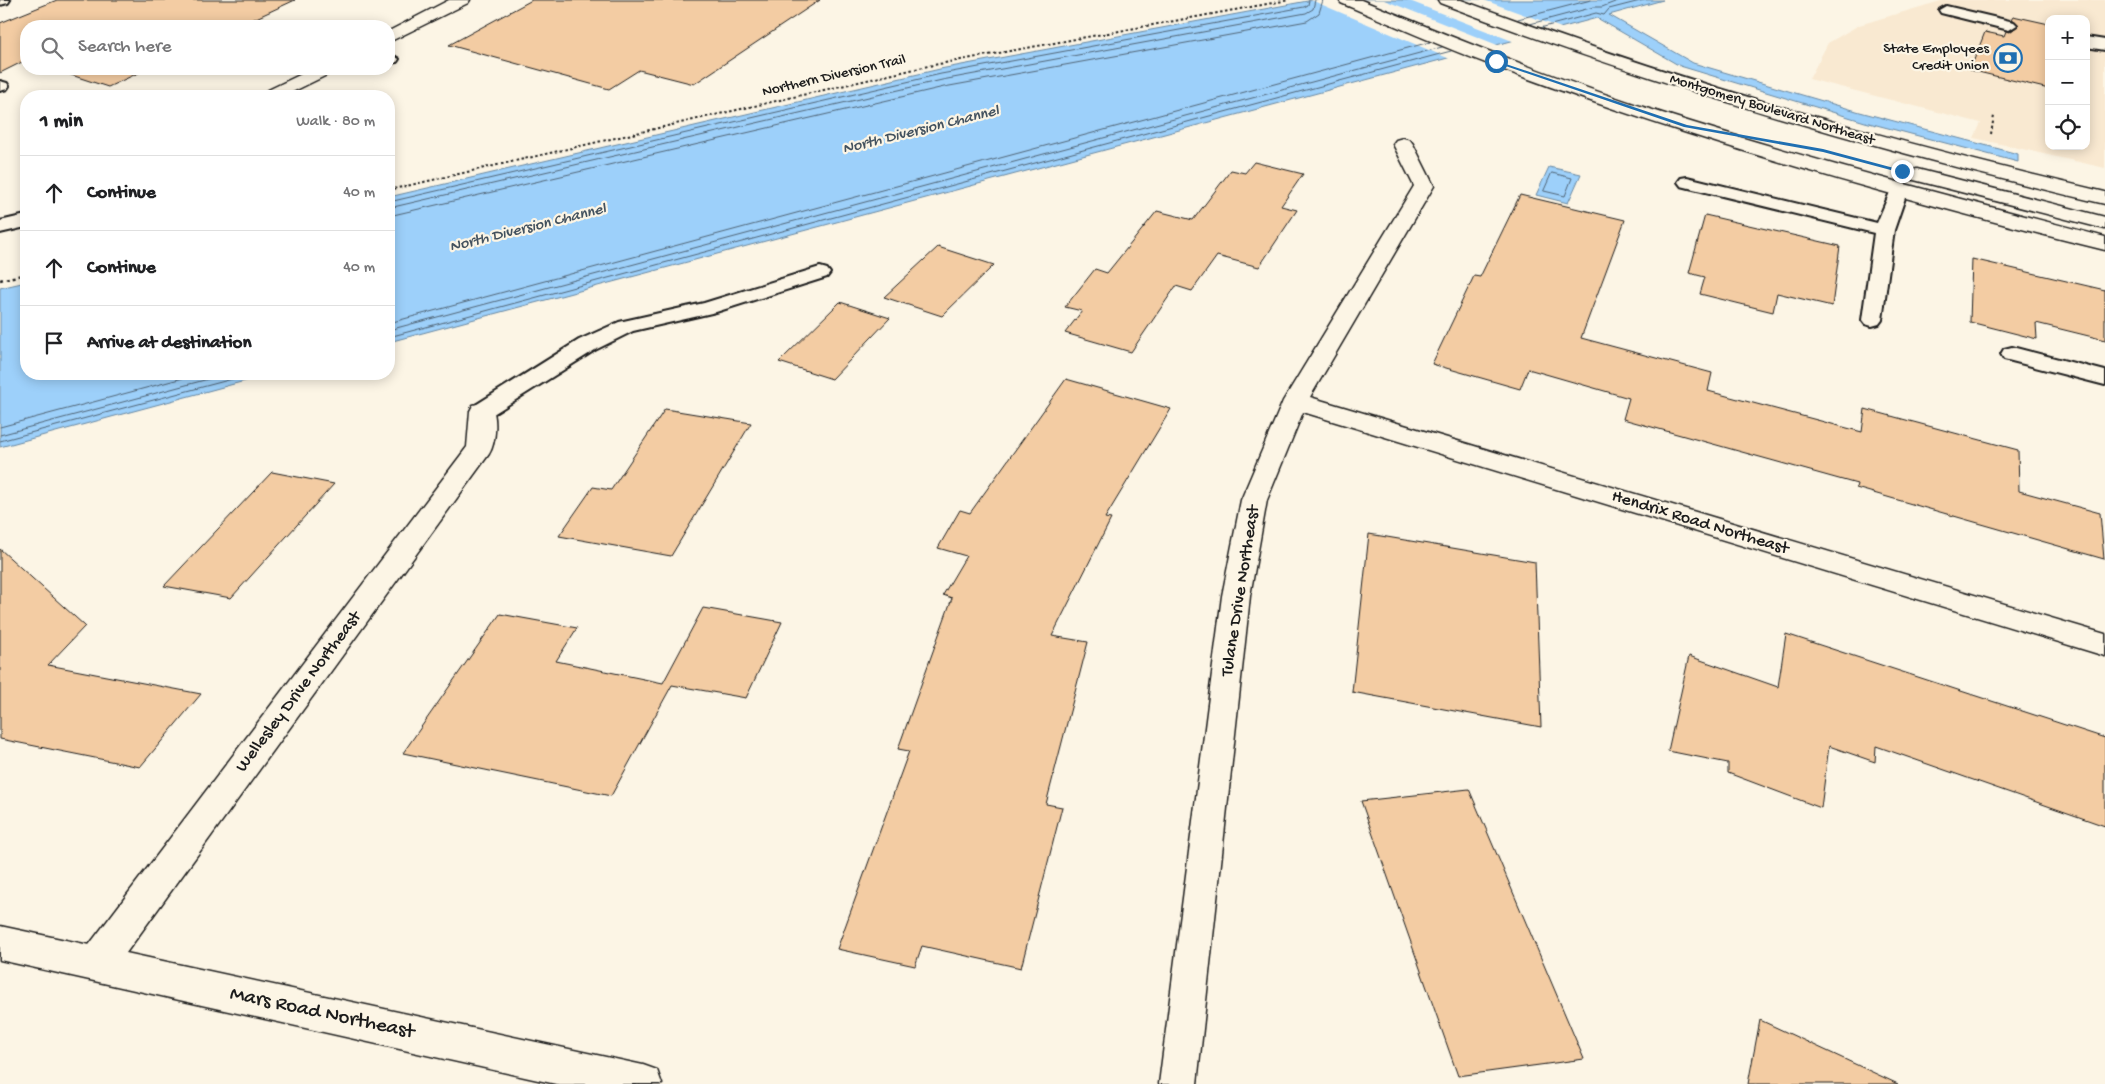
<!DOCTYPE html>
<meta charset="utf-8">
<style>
:root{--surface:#fff;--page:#f2f2f2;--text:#202124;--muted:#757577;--line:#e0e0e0}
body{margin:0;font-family:"Gochi Hand",sans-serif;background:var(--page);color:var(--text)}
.controls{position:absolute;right:15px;top:15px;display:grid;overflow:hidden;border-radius:10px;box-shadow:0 2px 12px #0003}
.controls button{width:45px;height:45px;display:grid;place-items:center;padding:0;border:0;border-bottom:1px solid var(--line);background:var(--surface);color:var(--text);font:25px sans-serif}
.stop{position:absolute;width:15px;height:15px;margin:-11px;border:4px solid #1f6fb2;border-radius:50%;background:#fff}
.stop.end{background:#1f6fb2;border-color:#fff;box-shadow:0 1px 5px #0008}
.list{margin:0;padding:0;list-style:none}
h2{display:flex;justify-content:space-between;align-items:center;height:65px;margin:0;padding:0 20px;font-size:21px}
h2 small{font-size:16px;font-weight:400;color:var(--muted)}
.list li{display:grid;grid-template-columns:32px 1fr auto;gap:15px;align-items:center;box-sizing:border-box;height:75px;padding:0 20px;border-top:1px solid var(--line)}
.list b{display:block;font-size:19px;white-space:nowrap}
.list em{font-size:16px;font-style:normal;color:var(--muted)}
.icon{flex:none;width:28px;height:28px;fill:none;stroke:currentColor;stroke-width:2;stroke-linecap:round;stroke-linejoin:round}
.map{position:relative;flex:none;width:2105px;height:1084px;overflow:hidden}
.search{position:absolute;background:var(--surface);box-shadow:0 2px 12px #0003;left:20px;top:20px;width:375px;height:55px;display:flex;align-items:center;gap:12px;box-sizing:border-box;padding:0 18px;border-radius:20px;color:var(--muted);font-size:19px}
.panel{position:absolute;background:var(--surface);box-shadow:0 2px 12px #0003;left:20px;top:90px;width:375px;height:290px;border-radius:20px}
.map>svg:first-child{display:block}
</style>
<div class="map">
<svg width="2105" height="1084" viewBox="0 0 2105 1084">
<rect width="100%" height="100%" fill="#fcf5e5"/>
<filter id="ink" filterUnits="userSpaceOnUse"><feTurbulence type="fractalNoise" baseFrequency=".02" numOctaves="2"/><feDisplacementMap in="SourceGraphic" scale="10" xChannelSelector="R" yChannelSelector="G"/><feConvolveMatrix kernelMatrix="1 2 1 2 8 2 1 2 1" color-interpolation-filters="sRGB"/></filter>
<g filter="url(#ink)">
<path fill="#f9e9d1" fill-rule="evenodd" d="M1944,0H2105V168L1974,138L1981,123L1809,79L1828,43L1859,25ZM2049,19H2086V146H2049Z"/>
<g fill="#9dd0fa" stroke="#6988a1">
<path d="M1313,0H1663L1609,15L1693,63L1860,112L2018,154V162L1865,122L1680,66L1597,18L389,342V197L940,69Z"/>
<path d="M1549,167L1581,174L1568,203L1536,195Z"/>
<path d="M26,282V374H271L0,447V288Z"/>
</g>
<g fill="#fcf5e5">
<path d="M1311,0H1384L1500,46L1450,59Z"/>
<path d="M1407,0H1484L1564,29L1515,42Z"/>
</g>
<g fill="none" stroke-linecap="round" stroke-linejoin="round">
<g stroke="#506475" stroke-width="1">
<path d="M1518,19L1591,0"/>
<path d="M1530,24L1594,7H1602L1620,0"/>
<path d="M1540,28L1596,13L1604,15L1609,9L1644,0"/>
<path d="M1552,173L1572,178L1565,196L1544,191Z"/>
<path d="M389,202L941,74L1304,7L1308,5L1309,0"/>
<path d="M389,208L942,80L1306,13L1313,9L1315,0"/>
<path d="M389,216L944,87L1307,21L1319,13L1323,0"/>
<path d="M389,323L1430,42"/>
<path d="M389,330L1442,47"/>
<path d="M389,337L1451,51"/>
<path d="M0,427L198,374"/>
<path d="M0,435L227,374"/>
<path d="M0,441L251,374"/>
</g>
</g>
<g fill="#f3cca3" stroke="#1c1c1c">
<path d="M57,0H295L239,26H26V60L0,73V23Z"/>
<path d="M532,0H820L694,84L639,70L609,89L449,45Z"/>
<path d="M2013,16L2049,24V89L1970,70L1985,32L2004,36L2006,31L2010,32L2019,25L2011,19Z"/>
<path d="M53,69H147L108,87Z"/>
<path d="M1254,162L1303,174L1281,206L1297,210L1259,267L1217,256L1192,291L1176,286L1131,352L1065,333L1082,311L1065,307L1095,269L1107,273L1157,211L1193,220L1231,170L1245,173Z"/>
<path d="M1520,195L1625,220L1581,338L1712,373L1708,391L1862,432L1865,409L2018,450L2019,491L2100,513L2104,559L1856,488L1857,484L1623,419L1629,398L1528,369L1520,389L1432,364L1474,276L1480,277Z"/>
<path d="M1705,215L1840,246L1832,306L1777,293L1773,312L1700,294L1705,277L1689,273Z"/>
<path d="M938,247L994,265L942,316L884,297Z"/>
<path d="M1972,259L2105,290V340L2036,323L2037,339L1970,322Z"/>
<path d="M840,302L890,318L832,379L779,362Z"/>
<path d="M1066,379L1171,409L1105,518L1111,519L1052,636L1088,642L1046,804L1062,807L1021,968L922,946L915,966L837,949L909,751L898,749L952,598L943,595L966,556L938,548L960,510L970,513Z"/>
<path d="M665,409L751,423L671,556L559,536L593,487L611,490Z"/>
<path d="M272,472L334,484L231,598L164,586Z"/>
<path d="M1369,534L1535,562L1541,727L1352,692Z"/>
<path d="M0,549L85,626L48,665L201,694L140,767L0,739Z"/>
<path d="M703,608L782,622L746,698L672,685L611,796L403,753L500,614L577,628L556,661L663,683Z"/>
<path d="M1786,634L2105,738V826L1876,746L1875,762L1829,746L1821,808L1728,773V763L1668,751L1689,656L1778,687Z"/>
<path d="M1469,789L1584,1059L1458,1076L1361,801Z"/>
<path d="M1760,1020L1898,1084H1748Z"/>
</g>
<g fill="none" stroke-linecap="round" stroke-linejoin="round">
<defs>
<g id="lane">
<path d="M0,0H10L8,3L0,5Z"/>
<path d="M1946,6L2014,22L2017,25L2009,30L1941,13L1939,10Z"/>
<path d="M2086,37L2105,40V50L2086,47Z"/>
<path d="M389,53L399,59L397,62L389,63Z"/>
<path d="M0,81L7,83L9,86L7,89L0,91Z"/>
<path d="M1687,177L1877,223L1893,185H1905L1908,189L1894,230L1882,320L1879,324L1872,326L1865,324L1862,320L1874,233L1681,186L1678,182L1681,178Z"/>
<path d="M26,215V227L0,233V221Z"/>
<path d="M820,267L827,269L830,273L827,277L716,312L633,331L595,350L490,416L482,418L474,416L471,411L474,406L579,340L619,322L704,303Z"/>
<path d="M2012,347L2105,371V385L2004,359L2001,354L2004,349Z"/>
</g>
<g id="street">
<path d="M449,0H470L468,3L389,42V31Z"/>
<path d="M312,69H334L331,73L284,96H261L264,92Z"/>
<path d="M1403,138L1410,140L1413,144L1434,186L1310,397L2105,634V656L1303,412L1267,500L1250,596L1197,1084H1159L1222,596L1241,500L1283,401L1414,186L1393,144L1396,140Z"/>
<path d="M482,403L491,405C498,416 496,443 489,454L126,953L643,1065L657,1070L662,1084H556L0,960V926L89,945L467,447L470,411L473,405Z"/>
</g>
<g id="primary">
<path d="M1339,0H1361C1459,40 1558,80 1659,112C1806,159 1956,198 2105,237V250C1898,199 1690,140 1491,65C1440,46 1391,24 1341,3Z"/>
<path d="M1438,0H1461C1672,79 1886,141 2105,192V204C1879,151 1658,86 1440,3Z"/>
<path d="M1917,169L2105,217V229L1910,179L1907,175L1910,171Z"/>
</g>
</defs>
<use href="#lane" stroke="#1c1c1c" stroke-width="4"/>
<use href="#street" stroke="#1c1c1c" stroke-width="3"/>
<use href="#primary" stroke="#1c1c1c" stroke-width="3"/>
<g stroke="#1c1c1c" stroke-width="2" stroke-dasharray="2.5 2.5" stroke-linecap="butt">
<path d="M1991,134L1994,116"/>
<path d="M389,190L928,66L1289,0"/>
</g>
<g stroke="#1c1c1c" stroke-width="2.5" stroke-dasharray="3 3" stroke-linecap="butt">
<path d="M389,190L393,189"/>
<path d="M0,280L26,274"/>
</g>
<use href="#lane" fill="#fcf5e5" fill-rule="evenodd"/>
<use href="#street" fill="#fcf5e5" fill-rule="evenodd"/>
<use href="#primary" fill="#fcf5e5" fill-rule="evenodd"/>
</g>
</g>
<path fill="#1f6fb2" d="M1494,60L1687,125L1823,149L1905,171L1902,173L1823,152L1684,127L1494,62Z"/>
<defs>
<symbol id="bank-ring" viewBox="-11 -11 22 22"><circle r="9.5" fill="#fcf5e5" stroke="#1f6fb2" stroke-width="1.5"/><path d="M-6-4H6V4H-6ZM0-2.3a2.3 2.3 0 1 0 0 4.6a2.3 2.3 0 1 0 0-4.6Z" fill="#1f6fb2"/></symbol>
</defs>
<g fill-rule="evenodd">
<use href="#bank-ring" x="1992" y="42" width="32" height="32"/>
</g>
<g text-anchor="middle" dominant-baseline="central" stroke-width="4.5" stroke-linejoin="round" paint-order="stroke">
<g font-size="15" fill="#1c1c1c" stroke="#fcf5e5" text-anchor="end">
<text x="1989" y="49">State Employees<tspan x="1989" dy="17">Credit Union</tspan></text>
</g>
<g font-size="15" fill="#1c1c1c" stroke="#fcf5e5">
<text transform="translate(834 76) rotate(-13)">Northern Diversion Trail</text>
<text transform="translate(1772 110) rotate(17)">Montgomery Boulevard Northeast</text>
</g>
<g font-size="16" font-style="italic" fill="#43525f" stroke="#fcf5e5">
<text transform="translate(921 131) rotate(-14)">North Diversion Channel</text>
<text transform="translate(528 229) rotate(-14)">North Diversion Channel</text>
</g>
<g font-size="18" fill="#1c1c1c" stroke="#fcf5e5">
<text transform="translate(1700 523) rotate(17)">Hendrix Road Northeast</text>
<text transform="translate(1241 591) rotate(-81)">Tulane Drive Northeast</text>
<text transform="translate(299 692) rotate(-53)">Wellesley Drive Northeast</text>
</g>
<g font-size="21" fill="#1c1c1c" stroke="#fcf5e5">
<text transform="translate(322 1014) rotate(12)">Mars Road Northeast</text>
</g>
</g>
</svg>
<div class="controls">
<button>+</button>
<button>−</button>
<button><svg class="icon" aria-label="locate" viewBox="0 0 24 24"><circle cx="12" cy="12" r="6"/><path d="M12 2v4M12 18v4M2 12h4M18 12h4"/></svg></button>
</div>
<div class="stop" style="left:1496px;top:61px"></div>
<div class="stop end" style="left:1902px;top:171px"></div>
<div class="search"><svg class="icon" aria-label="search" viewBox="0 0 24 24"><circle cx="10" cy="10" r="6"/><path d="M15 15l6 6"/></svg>Search here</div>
<section class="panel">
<h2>1 min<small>Walk · 80 m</small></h2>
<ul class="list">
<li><svg class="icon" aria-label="ahead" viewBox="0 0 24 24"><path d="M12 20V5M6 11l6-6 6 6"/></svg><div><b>Continue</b></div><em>40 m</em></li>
<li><svg class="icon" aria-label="ahead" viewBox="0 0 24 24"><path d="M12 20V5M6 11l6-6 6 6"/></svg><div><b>Continue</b></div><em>40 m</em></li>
<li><svg class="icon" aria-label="arrive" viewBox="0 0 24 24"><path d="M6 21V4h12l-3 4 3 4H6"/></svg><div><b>Arrive at destination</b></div></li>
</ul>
</section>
</div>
